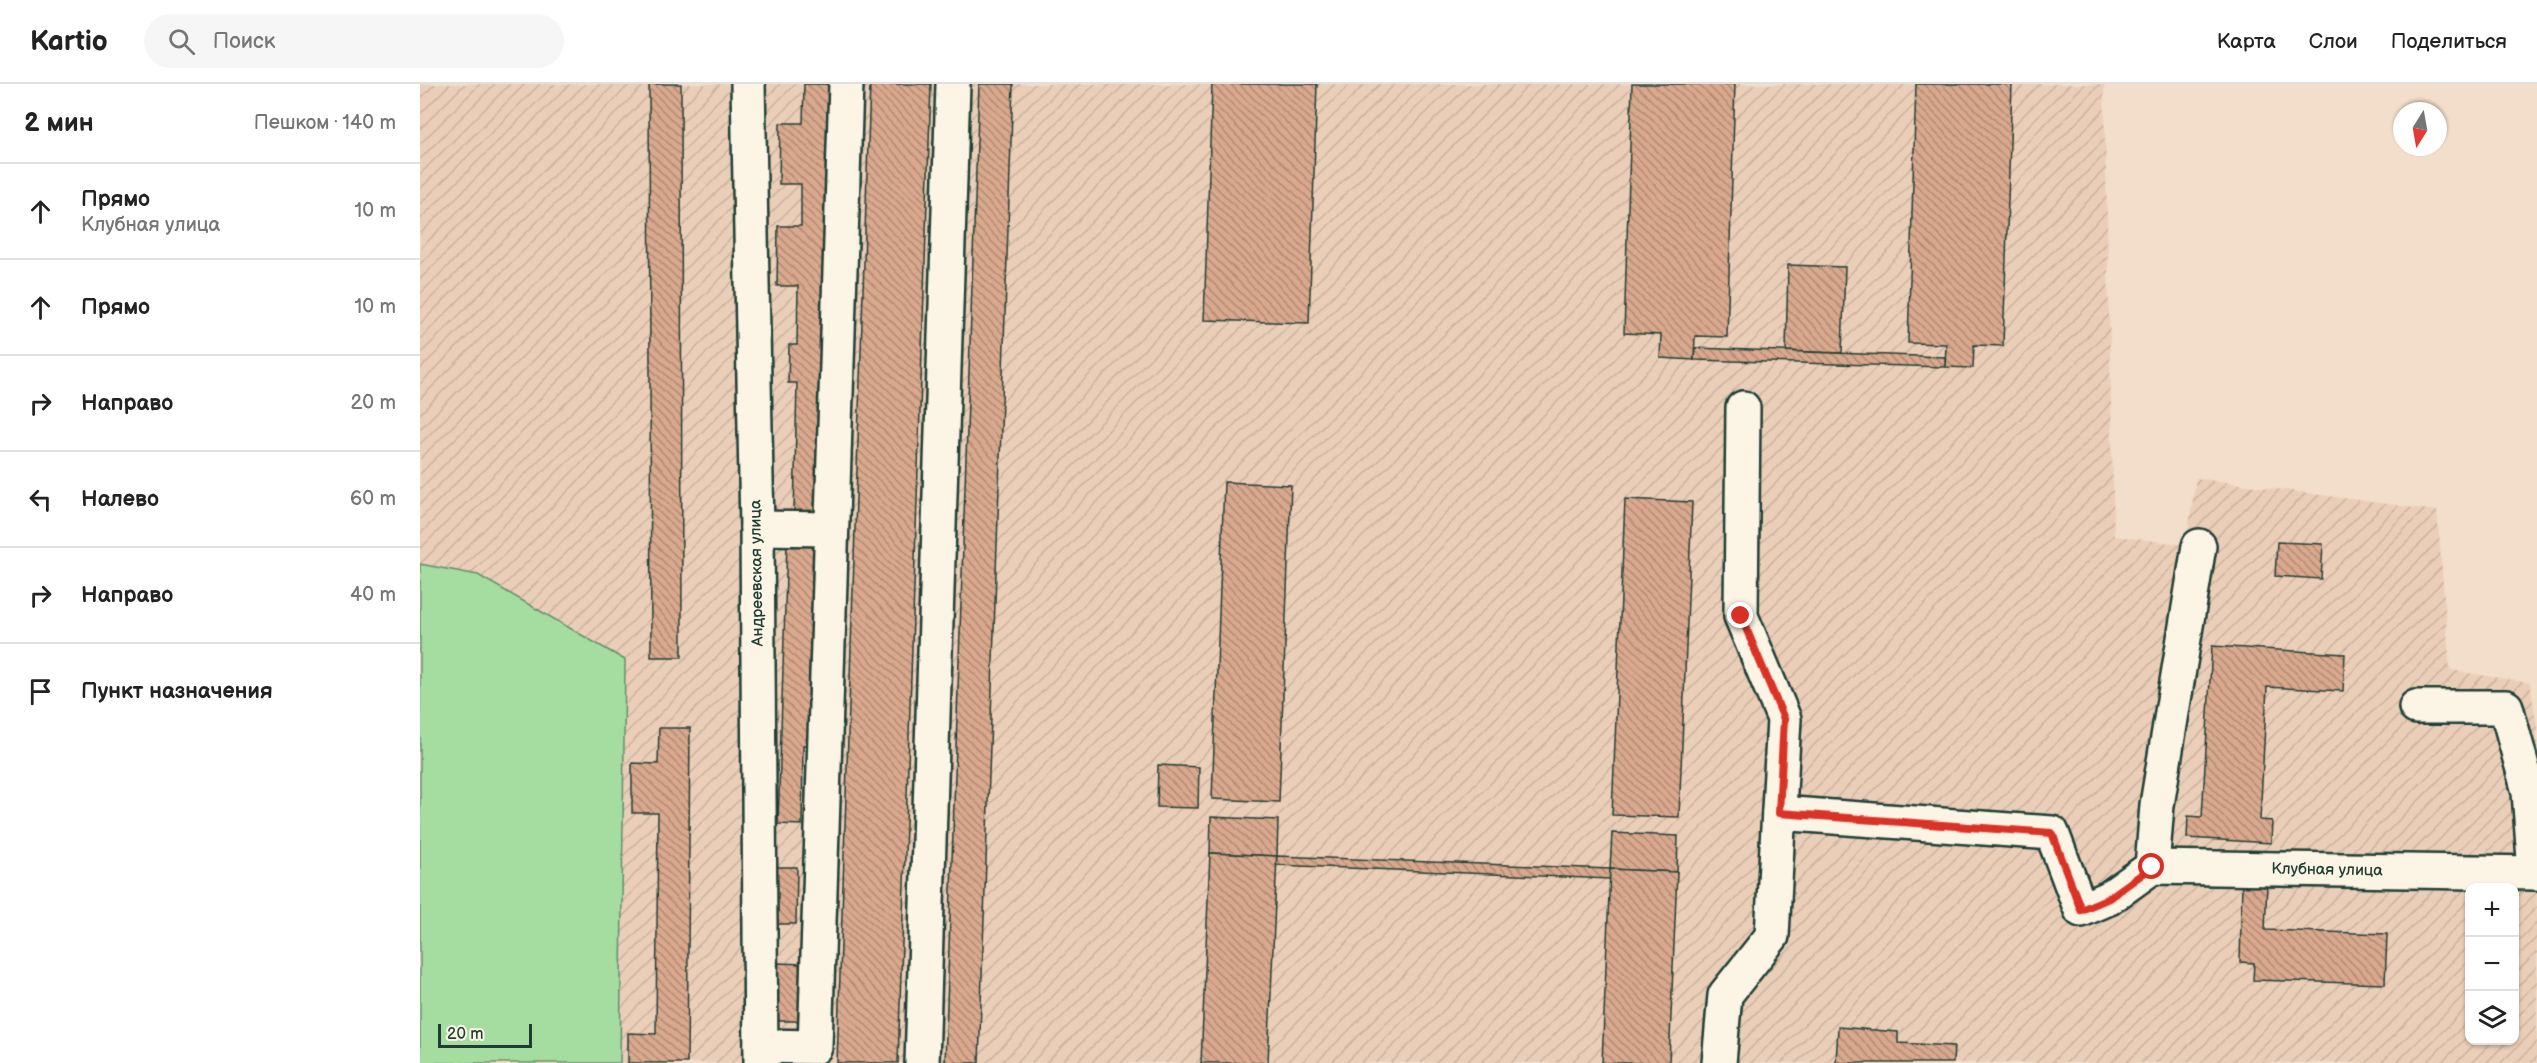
<!DOCTYPE html>
<html lang="ru">
<meta charset="utf-8">
<style>
:root{--surface:#fff;--page:#f6f6f6;--text:#222;--muted:#767676;--line:#e0e0e0}
body{margin:0;font-family:"Balsamiq Sans",sans-serif;background:var(--page);color:var(--text)}
.controls{position:absolute;right:18px;bottom:18px;display:grid;overflow:hidden;border-radius:12px;box-shadow:0 2px 4px #0004}
.controls button{width:54px;height:54px;display:grid;place-items:center;padding:0;border:0;border-bottom:2px solid var(--line);background:var(--surface);color:var(--text);font:30px sans-serif}
.compass{position:absolute;left:1973px;top:18px;width:54px;height:54px;border-radius:50%;background:var(--surface);box-shadow:0 2px 4px #0004;rotate:191deg}
.scale{position:absolute;left:18px;bottom:15px;width:94px;box-sizing:border-box;padding-left:6px;border:3px solid #1f3d34;border-top:0;font-size:16px;line-height:21px;white-space:nowrap;color:#1f3d34;-webkit-text-stroke:4px #fcf5e5;paint-order:stroke}
.stop{position:absolute;width:18px;height:18px;margin:-14px;border:4px solid #d93025;border-radius:50%;background:#fff}
.stop.end{background:#d93025;border-color:#fff;box-shadow:0 2px 6px #0008}
.list{margin:0;padding:0;list-style:none}
h2{display:flex;justify-content:space-between;align-items:center;height:78px;margin:0;padding:0 24px;font-size:26px}
h2 small{font-size:20px;font-weight:400;color:var(--muted)}
.list li{display:grid;grid-template-columns:39px 1fr auto;gap:18px;align-items:center;box-sizing:border-box;height:96px;padding:0 24px;border-top:2px solid var(--line)}
.list b{display:block;font-size:22px;white-space:nowrap}
.list p{margin:0;font-size:20px;white-space:nowrap;color:var(--muted)}
.list em{font-size:20px;font-style:normal;color:var(--muted)}
.icon{flex:none;width:33px;height:33px;fill:none;stroke:currentColor;stroke-width:2;stroke-linecap:round;stroke-linejoin:round}
.map{position:relative;flex:none;width:2117px;height:979px;overflow:hidden}
header{display:flex;align-items:center;gap:36px;box-sizing:border-box;height:84px;padding:0 30px;background:var(--surface);border-bottom:2px solid var(--line)}
header strong{font-size:28px}
nav{display:flex;gap:33px;margin-inline-start:auto;font-size:21px}
.search{width:420px;height:54px;background:var(--page);display:flex;align-items:center;gap:15px;box-sizing:border-box;padding:0 21px;border-radius:33px;color:var(--muted);font-size:22px}
main{display:flex}
aside{flex:1;background:var(--surface)}
.map>svg:first-child{display:block}
</style>
<header>
<strong>Kartio</strong>
<div class="search"><svg class="icon" aria-label="search" viewBox="0 0 24 24"><circle cx="10" cy="10" r="6"/><path d="M15 15l6 6"/></svg>Поиск</div>
<nav><a>Карта</a><a>Слои</a><a>Поделиться</a></nav>
</header>
<main>
<aside>
<h2>2 мин<small>Пешком · 140 m</small></h2>
<ul class="list">
<li><svg class="icon" aria-label="ahead" viewBox="0 0 24 24"><path d="M12 20V5M6 11l6-6 6 6"/></svg><div><b>Прямо</b><p>Клубная улица</p></div><em>10 m</em></li>
<li><svg class="icon" aria-label="ahead" viewBox="0 0 24 24"><path d="M12 20V5M6 11l6-6 6 6"/></svg><div><b>Прямо</b></div><em>10 m</em></li>
<li><svg class="icon" aria-label="right" viewBox="0 0 24 24"><path d="M7 20v-9h11M14 6l5 5-5 5"/></svg><div><b>Направо</b></div><em>20 m</em></li>
<li><svg class="icon" aria-label="left" viewBox="0 0 24 24"><path d="M17 20v-9H6M10 6l-5 5 5 5"/></svg><div><b>Налево</b></div><em>60 m</em></li>
<li><svg class="icon" aria-label="right" viewBox="0 0 24 24"><path d="M7 20v-9h11M14 6l5 5-5 5"/></svg><div><b>Направо</b></div><em>40 m</em></li>
<li><svg class="icon" aria-label="arrive" viewBox="0 0 24 24"><path d="M6 21V4h12l-3 4 3 4H6"/></svg><div><b>Пункт назначения</b></div></li>
</ul>
</aside>
<div class="map">
<svg width="2117" height="979" viewBox="0 0 2117 979">
<defs>
<pattern id="industrial-furrows" width="10" height="10" patternUnits="userSpaceOnUse" patternTransform="scale(1.5)"><rect width="10" height="10" fill="#ebceb8"/><path d="M-1 1l2-2M0 10L10 0M9 11l2-2" fill="none" stroke="#c9b29f"/></pattern>
<pattern id="building-back-hatch" width="6" height="6" patternUnits="userSpaceOnUse" patternTransform="scale(1.5)"><rect width="6" height="6" fill="#daa88d"/><path d="M-1 5l2 2M0 0l6 6M5-1l2 2" fill="none" stroke="#b08a74"/></pattern>
</defs>
<rect width="100%" height="100%" fill="#f2decb"/>
<filter id="ink" filterUnits="userSpaceOnUse"><feTurbulence type="fractalNoise" baseFrequency=".0167" numOctaves="2"/><feDisplacementMap in="SourceGraphic" scale="12" xChannelSelector="R" yChannelSelector="G"/><feConvolveMatrix kernelMatrix="1 2 1 2 8 2 1 2 1" color-interpolation-filters="sRGB"/></filter>
<g filter="url(#ink)">
<path fill="url(#industrial-furrows)" fill-rule="evenodd" d="M0,0H1684L1694,452L1766,461L1776,394L2017,427L2030,586L2110,599L2117,643V979H200L205,576L58,491L0,480ZM2050,804H2094V956H2050Z"/>
<path fill="#a5dda1" stroke="#628d6a" stroke-width="1.5" d="M0,480L58,491L205,576L200,979H0Z"/>
<g fill="url(#building-back-hatch)" stroke="#1f3d34" stroke-width="1.5">
<path d="M229,0H261L262,573H231Z"/>
<path d="M384,0H409L402,430H374L377,299H368L369,261H377L378,202H357L358,142H381V100H359L360,39H383Z"/>
<path d="M450,0H511L478,979H417Z"/>
<path d="M559,0H593L559,979H525Z"/>
<path d="M792,0H897L889,239L784,236Z"/>
<path d="M1212,0H1315L1307,253L1275,252L1274,276L1240,274L1241,251L1204,249Z"/>
<path d="M1496,0H1592L1583,262L1554,261L1553,284L1525,283L1526,260L1488,259Z"/>
<path d="M1368,181L1425,183L1422,269L1366,267Z"/>
<path d="M1275,264L1525,273V283L1274,276Z"/>
<path d="M804,398L871,401L859,718L792,715Z"/>
<path d="M1205,415L1272,418L1259,733L1192,731Z"/>
<path d="M1857,458L1903,460L1901,495L1855,492Z"/>
<path d="M367,459L396,460L389,661H383L382,741L358,740Z"/>
<path d="M1792,562L1925,570L1923,607L1847,603L1840,736L1852,737L1851,759L1767,754L1768,732L1782,733Z"/>
<path d="M239,644H270L267,979H208V949L236,950L238,729H212V679L238,680Z"/>
<path d="M738,681L779,683L778,724L737,723Z"/>
<path d="M791,733L858,736L857,772L790,769Z"/>
<path d="M1192,749L1258,752L1257,788L1190,785Z"/>
<path d="M790,769L857,772L848,979H781Z"/>
<path d="M857,772L1190,785V795L856,781Z"/>
<path d="M356,783H377L376,840H356Z"/>
<path d="M1190,785L1257,788L1249,979H1182Z"/>
<path d="M1822,799L1847,800L1845,846L1967,850L1965,900L1833,896L1834,879L1820,878Z"/>
<path d="M358,879L383,880L382,937H357Z"/>
<path d="M1418,943L1478,948V959L1534,962L1533,979H1416Z"/>
</g>
<g fill="none" stroke-linecap="round" stroke-linejoin="round">
<defs>
<g id="minor">
<path d="M328,0L337,444L341,979"/>
<path d="M337,444L411,445"/>
<path d="M1996,623H2086L2109,708L2115,789"/>
<path d="M1359,729L1632,749L1661,826L1689,814L1732,783L2117,789"/>
<path d="M1732,783L1737,721L1779,462"/>
<path d="M341,962L395,963L426,0"/>
<path d="M502,979L533,0"/>
<path d="M1299,979L1305,911L1352,852L1364,635L1321,532L1323,324"/>
</g>
</defs>
<use href="#minor" stroke="#1f3d34" stroke-width="38"/>
<use href="#minor" stroke="#fcf5e5" stroke-width="33"/>
</g>
</g>
<g fill="none" stroke-linecap="round" stroke-linejoin="round" filter="url(#ink)">
<path stroke="#d93025" stroke-width="8" d="M1321,532L1364,635L1359,729L1632,749L1661,826L1689,814L1732,783"/>
</g>
<g text-anchor="middle" dominant-baseline="central" stroke-width="4.5" stroke-linejoin="round" paint-order="stroke">
<g font-size="16" fill="#1f3d34" stroke="#fcf5e5">
<text transform="translate(337 489) rotate(-91)">Андреевская улица</text>
<text transform="translate(1907 786) rotate(1)">Клубная улица</text>
</g>
</g>
</svg>
<div class="controls">
<button>+</button>
<button>−</button>
<button><svg class="icon" aria-label="layers" viewBox="0 0 24 24"><path d="M12 4l9 5-9 5-9-5zM3 14l9 5 9-5"/></svg></button>
</div>
<svg class="compass" viewBox="-18 -18 36 36"><path d="M0-13l5 13h-10z" fill="#e53935"/><path d="M0 13l5-13h-10z" fill="#767676"/></svg>
<div class="scale">20 m</div>
<div class="stop" style="left:1732px;top:783px"></div>
<div class="stop end" style="left:1321px;top:532px"></div>
</div>
</main>
